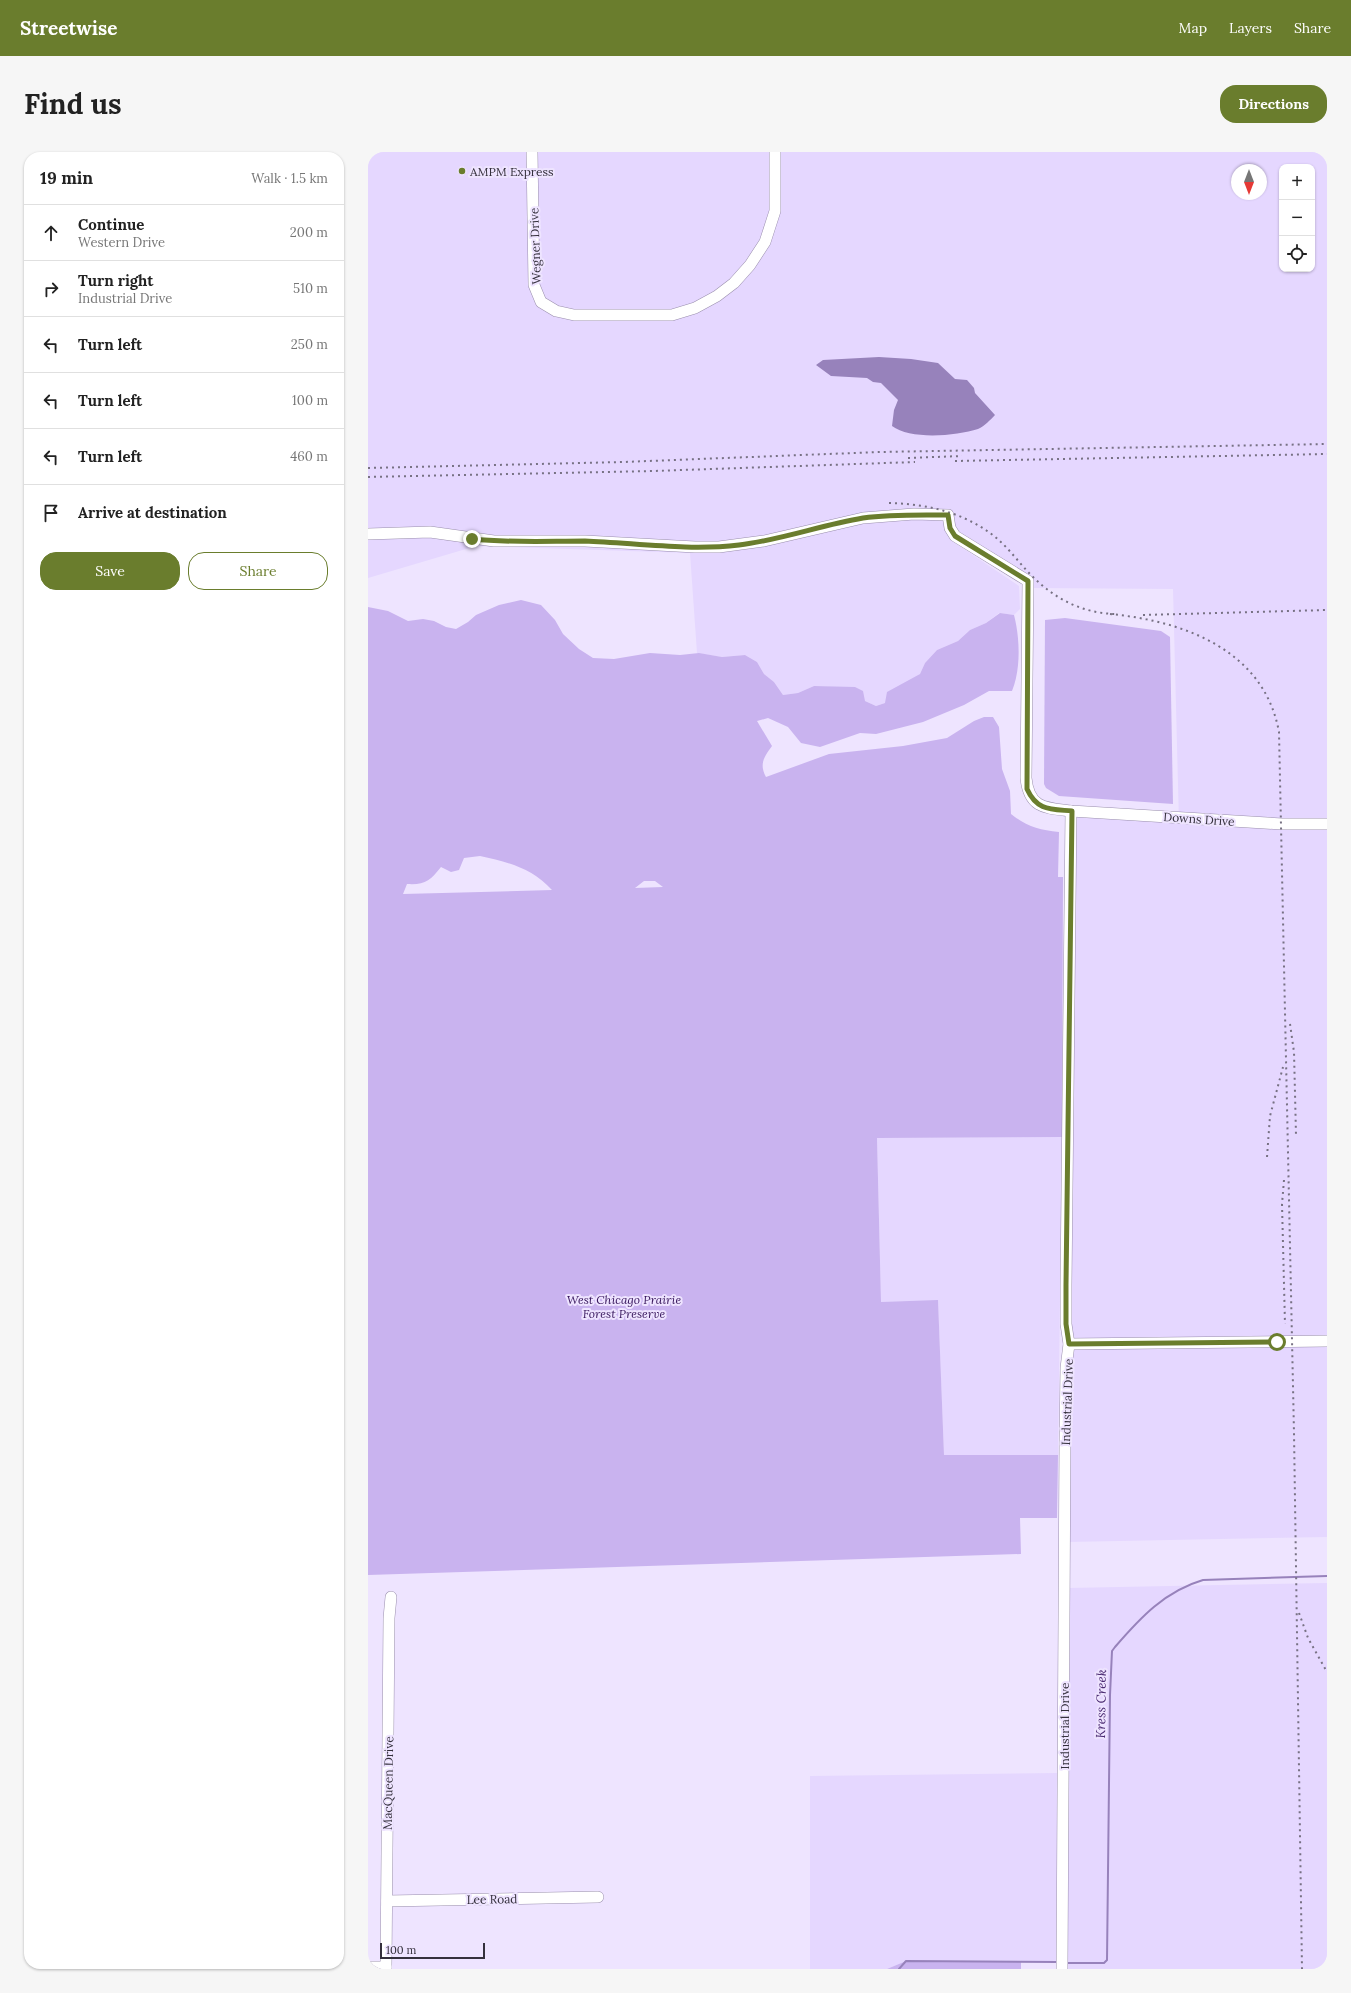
<!DOCTYPE html>
<meta charset="utf-8">
<style>
:root{--surface:#fff;--page:#f6f6f6;--text:#222;--muted:#767676;--line:#e0e0e0;--accent:#6a7d2d}
body{margin:0;font-family:Lora,serif;background:var(--page);color:var(--text)}
.controls{position:absolute;right:12px;top:12px;display:grid;overflow:hidden;border-radius:8px;box-shadow:0 1px 3px #0004}
.controls button{width:36px;height:36px;display:grid;place-items:center;padding:0;border:0;border-bottom:1px solid var(--line);background:var(--surface);color:var(--text);font:20px sans-serif}
.compass{position:absolute;left:863px;top:12px;width:36px;height:36px;border-radius:50%;background:var(--surface);box-shadow:0 1px 3px #0004;rotate:180deg}
.scale{position:absolute;left:12px;bottom:10px;width:105px;box-sizing:border-box;padding-left:4px;border:2px solid #34303c;border-top:0;font-size:11px;line-height:14px;white-space:nowrap;color:#34303c;-webkit-text-stroke:3px #eee4ff;paint-order:stroke}
.stop{position:absolute;width:12px;height:12px;margin:-9px;border:3px solid #6a7d2d;border-radius:50%;background:#fff}
.stop.end{background:#6a7d2d;border-color:#fff;box-shadow:0 1px 4px #0008}
.list{margin:0;padding:0;list-style:none}
h2{display:flex;justify-content:space-between;align-items:center;height:52px;margin:0;padding:0 16px;font-size:17px}
h2 small{font-size:13px;font-weight:400;color:var(--muted)}
.list li{display:grid;grid-template-columns:26px 1fr auto;gap:12px;align-items:center;box-sizing:border-box;height:56px;padding:0 16px;border-top:1px solid var(--line)}
.list b{display:block;font-size:15px;white-space:nowrap}
.list p{margin:0;font-size:13px;white-space:nowrap;color:var(--muted)}
.list em{font-size:13px;font-style:normal;color:var(--muted)}
.actions{display:flex;gap:8px;padding:12px 16px}
.actions a{flex:1;padding:9px 0;border:1px solid var(--accent);border-radius:16px;text-align:center;font-size:14px;color:var(--accent)}
.actions .main{background:var(--accent);color:#fff}
.icon{flex:none;width:22px;height:22px;fill:none;stroke:currentColor;stroke-width:2;stroke-linecap:round;stroke-linejoin:round}
.map{position:relative;flex:none;width:959px;height:1817px;overflow:hidden;border-radius:16px}
header{display:flex;align-items:center;gap:24px;box-sizing:border-box;height:56px;padding:0 20px;background:var(--accent);color:#fff}
header strong{font-size:19px}
nav{display:flex;gap:22px;margin-inline-start:auto;font-size:14px}
.intro{display:flex;align-items:center;justify-content:space-between;box-sizing:border-box;height:96px;padding:0 24px}
h1{margin:0;font-size:28px}
.button{padding:10px 18px;border-radius:16px;background:var(--accent);color:#fff;font-size:14px;font-weight:700}
main{display:flex;gap:24px;padding:0 24px}
aside{flex:1;background:var(--surface);border-radius:16px;box-shadow:0 1px 3px #0004}
.map>svg:first-child{display:block}
</style>
<header>
<strong>Streetwise</strong>
<nav><a>Map</a><a>Layers</a><a>Share</a></nav>
</header>
<div class="intro"><h1>Find us</h1><a class="button">Directions</a></div>
<main>
<aside>
<h2>19 min<small>Walk · 1.5 km</small></h2>
<ul class="list">
<li><svg class="icon" aria-label="ahead" viewBox="0 0 24 24"><path d="M12 20V5M6 11l6-6 6 6"/></svg><div><b>Continue</b><p>Western Drive</p></div><em>200 m</em></li>
<li><svg class="icon" aria-label="right" viewBox="0 0 24 24"><path d="M7 20v-9h11M14 6l5 5-5 5"/></svg><div><b>Turn right</b><p>Industrial Drive</p></div><em>510 m</em></li>
<li><svg class="icon" aria-label="left" viewBox="0 0 24 24"><path d="M17 20v-9H6M10 6l-5 5 5 5"/></svg><div><b>Turn left</b></div><em>250 m</em></li>
<li><svg class="icon" aria-label="left" viewBox="0 0 24 24"><path d="M17 20v-9H6M10 6l-5 5 5 5"/></svg><div><b>Turn left</b></div><em>100 m</em></li>
<li><svg class="icon" aria-label="left" viewBox="0 0 24 24"><path d="M17 20v-9H6M10 6l-5 5 5 5"/></svg><div><b>Turn left</b></div><em>460 m</em></li>
<li><svg class="icon" aria-label="arrive" viewBox="0 0 24 24"><path d="M6 21V4h12l-3 4 3 4H6"/></svg><div><b>Arrive at destination</b></div></li>
</ul>
<div class="actions"><a class="main">Save</a><a>Share</a></div>
</aside>
<div class="map">
<svg width="959" height="1817" viewBox="0 0 959 1817">
<rect width="100%" height="100%" fill="#eee4ff"/>
<g fill="#e5d7ff" fill-rule="evenodd">
<path d="M0,0H959V1385L699,1390L708,662L811,671L805,437L666,436L660,424L588,381L584,389L651,434L652,457L646,463L631,461L618,471L602,478L590,489L569,498L557,511L552,522L517,551L508,554L467,535L446,534L430,541L415,543L406,530L396,522L389,510L377,503L354,505L329,501L322,401L108,394L0,426ZM914,15H944V117H914ZM869,18H893V42H869Z"/>
<path d="M694,985L690,1303L576,1304L570,1149L513,1150L509,986Z"/>
<path d="M959,1431V1817H698L700,1436Z"/>
<path d="M689,1621L688,1810L538,1809L519,1817H442V1624Z"/>
</g>
<g fill="#c9b3ef" fill-rule="evenodd">
<path d="M153,448L173,453L187,468L195,482L211,497L225,506L246,507L282,501L312,503L331,501L354,505L377,503L389,510L396,522L406,530L415,543L430,541L446,534L487,535L495,539L497,549L508,554L517,551L519,540L552,522L557,511L569,498L590,489L602,478L618,471L632,461L646,463C652,486 653,517 644,539H621L596,553L555,570L508,582L492,581L452,595L433,591L420,575L400,566L389,569L404,594C396,605 391,612 398,625L461,602L535,594L579,586L606,569L616,565H625L631,575L634,617L642,639L643,662C659,675 671,678 691,680L690,725H695L694,985L509,986L513,1150L570,1148L576,1303H690L689,1366H652L653,1402L0,1423V455L20,459L40,469L55,467L66,469L78,475L88,477L100,470L108,463L131,453ZM112,704C140,710 164,716 184,738L35,742L39,732C57,733 62,729 73,715L83,720L91,718L96,706ZM276,729H287L295,735L267,736Z"/>
<path d="M697,466L793,479L802,485L805,652L691,644L678,636L676,632L677,468Z"/>
<path d="M538,1809L653,1810V1817H519Z"/>
</g>
<path fill="#9782bb" d="M511,205L543,207L570,211L587,227L599,228L606,236L607,241L627,263C622,268 617,274 610,277C588,284 542,288 524,274L526,258L530,248L513,231L505,230L499,226L463,224L448,213L455,208Z"/>
<g fill="none" stroke-linecap="round" stroke-linejoin="round">
<g stroke="#9782bb" stroke-width="2">
<path d="M700,1811H736L739,1808L742,1543L744,1499L747,1495C772,1466 797,1439 835,1428L959,1424"/>
<path d="M531,1817L538,1809L689,1810"/>
</g>
<defs>
<g id="minor">
<path d="M164,0L166,133L173,150L188,159L206,163H304L327,156L349,144L366,131L382,113L397,90L407,59V0"/>
<path d="M0,382L62,380L126,389H217L327,395H351L396,389L495,366L546,362L580,363L582,376L587,384L660,429L658,626C661,657 678,656 703,659L914,672H959"/>
<path d="M701,1192L959,1189"/>
<path d="M19,1749L230,1745"/>
<path d="M0,1815H18"/>
<path d="M18,1817L21,1466L23,1445"/>
<path d="M694,1817L697,1288L698,1216L701,1192L698,1172V1133L703,659"/>
</g>
</defs>
<use href="#minor" stroke="#9a8fad" stroke-width="12"/>
<use href="#minor" stroke="#fff" stroke-width="11"/>
<g stroke="#777183" stroke-width="2" stroke-dasharray="2 4" stroke-linecap="butt">
<path d="M540,306L594,304"/>
<path d="M587,309L959,302"/>
<path d="M0,316L255,310L511,300L959,292"/>
<path d="M0,325L285,319L547,310"/>
<path d="M521,351C559,352 595,360 626,384C641,396 651,411 664,424C687,447 714,461 747,462"/>
<path d="M742,462C816,469 896,498 911,580L926,1281L934,1817"/>
<path d="M775,463L959,458"/>
<path d="M922,872L926,900L928,983"/>
<path d="M899,1005L902,964L915,915"/>
<path d="M916,1028L914,1052L917,1172"/>
<path d="M931,1461L940,1486L959,1520"/>
</g>
</g>
<g fill="none" stroke-linecap="round" stroke-linejoin="round">
<path stroke="#6a7d2d" stroke-width="5" d="M104,387C142,391 179,389 217,389C268,391 320,399 371,393C413,388 453,373 495,366C523,362 552,363 580,363L582,376L587,384L660,429L659,637C669,659 683,657 704,659L698,1133V1172L701,1192L909,1190"/>
</g>
<circle fill="#6a7d2d" stroke="#eee4ff" stroke-width="1.5" cx="94" cy="19" r="4"/>
<g text-anchor="middle" dominant-baseline="central" stroke-width="4" stroke-linejoin="round" paint-order="stroke">
<g font-size="12" fill="#34303c" stroke="#eee4ff" text-anchor="start">
<text x="102" y="19">AMPM Express</text>
</g>
<g font-size="12" fill="#34303c" stroke="#eee4ff">
<text transform="translate(167 94) rotate(-92)">Wegner Drive</text>
<text transform="translate(831 667) rotate(4)">Downs Drive</text>
<text transform="translate(699 1250) rotate(-88)">Industrial Drive</text>
<text transform="translate(696 1574) rotate(-90)">Industrial Drive</text>
<text transform="translate(20 1631) rotate(-89)">MacQueen Drive</text>
<text transform="translate(124 1747) rotate(-1)">Lee Road</text>
</g>
<g font-size="12" font-style="italic" fill="#38175d" stroke="#eee4ff">
<text x="256" y="1147">West Chicago Prairie<tspan x="256" dy="14">Forest Preserve</tspan></text>
</g>
<g font-size="13" font-style="italic" fill="#4b2b72" stroke="#eee4ff">
<text transform="translate(733 1552) rotate(-89)">Kress Creek</text>
</g>
</g>
</svg>
<div class="controls">
<button>+</button>
<button>−</button>
<button><svg class="icon" aria-label="locate" viewBox="0 0 24 24"><circle cx="12" cy="12" r="6"/><path d="M12 2v4M12 18v4M2 12h4M18 12h4"/></svg></button>
</div>
<svg class="compass" viewBox="-18 -18 36 36"><path d="M0-13l5 13h-10z" fill="#e53935"/><path d="M0 13l5-13h-10z" fill="#767676"/></svg>
<div class="scale">100 m</div>
<div class="stop" style="left:909px;top:1190px"></div>
<div class="stop end" style="left:104px;top:387px"></div>
</div>
</main>
